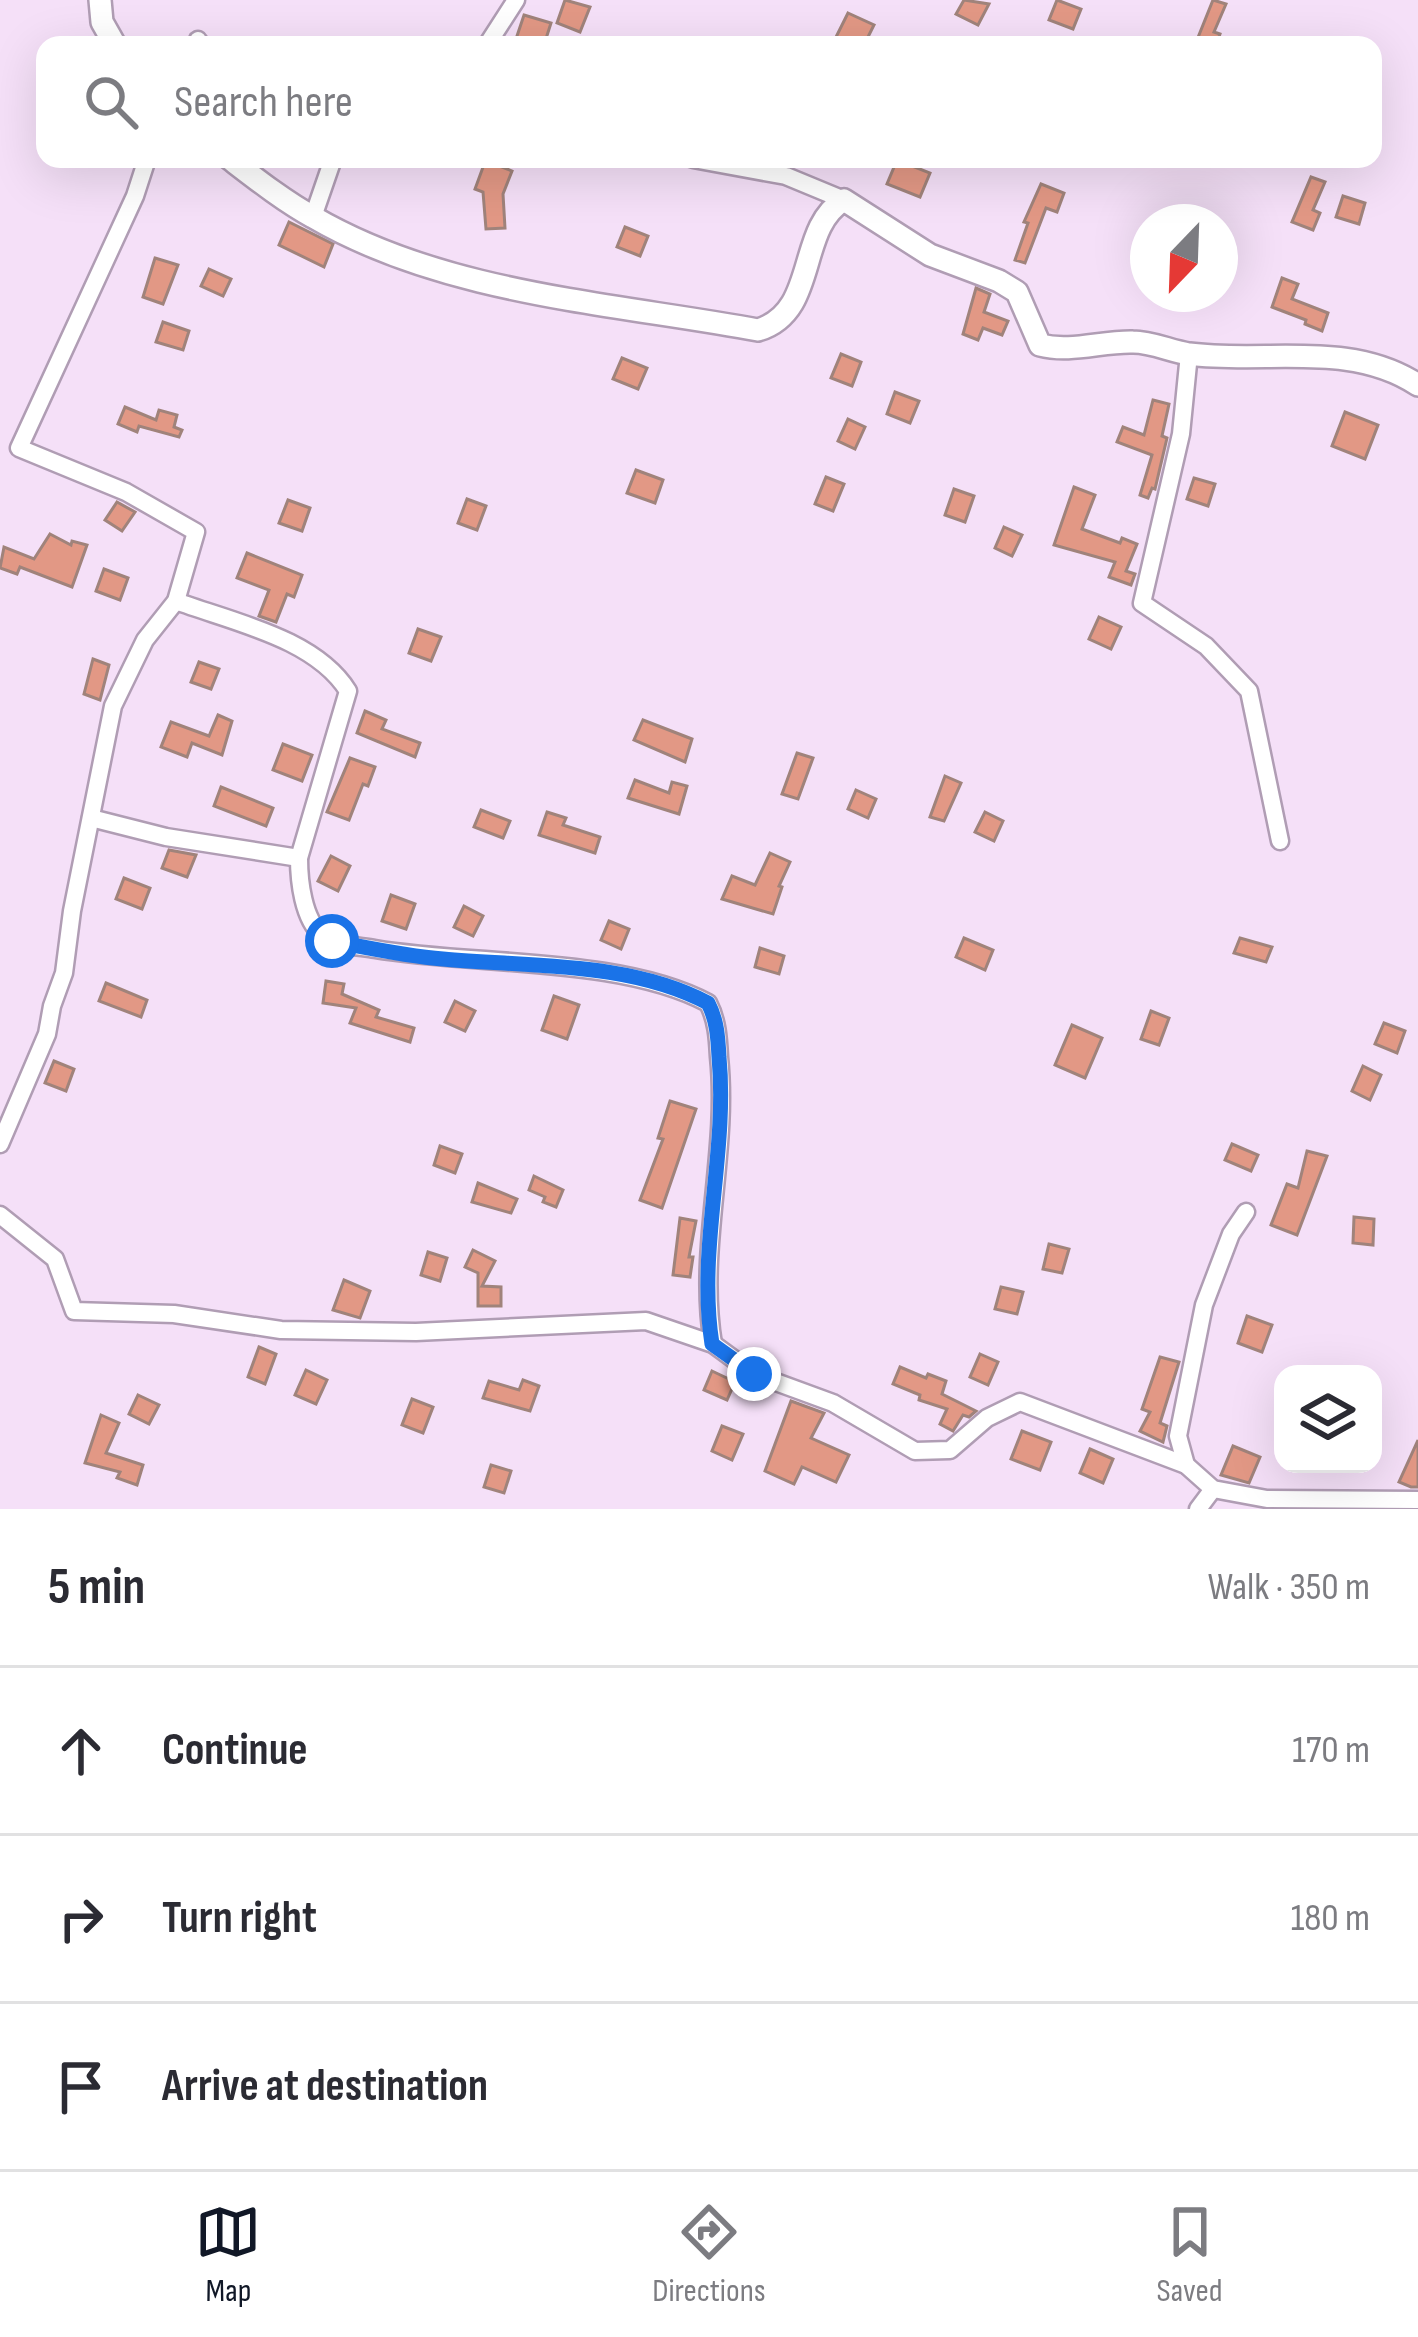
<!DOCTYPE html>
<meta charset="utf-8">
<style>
:root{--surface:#fff;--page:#f2f2f3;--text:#2b2b33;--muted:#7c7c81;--line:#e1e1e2;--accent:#111827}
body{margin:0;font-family:"Sofia Sans Condensed",sans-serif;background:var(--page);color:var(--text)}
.controls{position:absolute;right:36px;bottom:36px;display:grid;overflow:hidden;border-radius:24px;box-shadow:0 12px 48px #0002}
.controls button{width:108px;height:108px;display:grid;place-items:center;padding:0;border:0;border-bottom:3px solid var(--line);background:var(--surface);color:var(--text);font:60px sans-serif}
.compass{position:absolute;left:1130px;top:204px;width:108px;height:108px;border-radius:50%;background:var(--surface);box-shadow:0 12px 48px #0002;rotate:203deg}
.stop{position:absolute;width:36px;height:36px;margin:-27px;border:9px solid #1a73e8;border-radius:50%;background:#fff}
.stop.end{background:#1a73e8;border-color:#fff;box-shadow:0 3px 12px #0008}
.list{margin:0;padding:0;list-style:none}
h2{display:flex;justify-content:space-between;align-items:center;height:156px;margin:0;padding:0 48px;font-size:51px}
h2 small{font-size:39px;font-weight:400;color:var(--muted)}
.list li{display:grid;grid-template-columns:78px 1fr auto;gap:36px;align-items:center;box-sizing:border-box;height:168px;padding:0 48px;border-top:3px solid var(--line)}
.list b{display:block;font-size:45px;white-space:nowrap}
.list em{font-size:39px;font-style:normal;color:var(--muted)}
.icon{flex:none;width:66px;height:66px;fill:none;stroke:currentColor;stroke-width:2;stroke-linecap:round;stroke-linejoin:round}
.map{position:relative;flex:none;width:1418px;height:1509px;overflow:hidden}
.search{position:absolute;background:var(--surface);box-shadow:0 12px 48px #0002;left:36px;right:36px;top:36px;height:132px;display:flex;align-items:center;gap:30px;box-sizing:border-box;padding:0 42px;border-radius:24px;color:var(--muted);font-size:45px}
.sheet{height:660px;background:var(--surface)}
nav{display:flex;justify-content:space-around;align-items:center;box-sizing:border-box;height:168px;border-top:3px solid var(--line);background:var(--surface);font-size:33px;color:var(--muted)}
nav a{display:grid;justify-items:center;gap:6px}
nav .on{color:var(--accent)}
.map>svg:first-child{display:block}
</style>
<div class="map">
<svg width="1418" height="1509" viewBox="0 0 1418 1509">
<rect width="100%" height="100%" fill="#f5e0f8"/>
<g fill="#e29885" stroke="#a0837b" stroke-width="3">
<path d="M565,0L590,7L580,32L557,23Z"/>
<path d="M964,0L989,4L978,25L956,14Z"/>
<path d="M1057,0L1081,9L1073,29L1049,20Z"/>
<path d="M1213,0L1226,4L1214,32L1220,34L1216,45H1195Z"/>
<path d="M848,13L874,25L864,45L836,37Z"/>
<path d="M524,15L551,23L544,45L515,42Z"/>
<path d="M486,159H502L499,166L512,171L503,194L505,228L486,229L483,192L475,189Z"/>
<path d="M897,160L930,173L920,197L887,184Z"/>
<path d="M1311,177L1325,182L1313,210L1320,213L1313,230L1292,222Z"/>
<path d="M1041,184L1064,193L1057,212L1046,208L1025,263L1015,260L1028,223L1024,222Z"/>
<path d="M1343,196L1365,203L1359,224L1336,217Z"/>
<path d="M289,222L333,244L324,267L279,245Z"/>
<path d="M625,227L648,236L640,256L617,247Z"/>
<path d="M155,258L178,265L163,304L143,297Z"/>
<path d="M209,269L231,279L223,296L201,286Z"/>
<path d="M1282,278L1298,284L1292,299L1328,313L1322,331L1305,324L1306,320L1272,307Z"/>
<path d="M976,288L990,294L984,312L1008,321L1002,335L983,328L978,340L963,334Z"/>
<path d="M163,322L189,331L183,350L156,342Z"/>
<path d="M841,354L861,362L852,386L831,378Z"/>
<path d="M622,358L647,368L638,389L613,379Z"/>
<path d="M895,392L919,401L910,423L887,414Z"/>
<path d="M1153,400L1169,404L1162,436L1167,438L1155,489L1152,488L1148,498L1140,495L1152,455L1117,442L1123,427L1144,435Z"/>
<path d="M125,407L156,420L159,410L177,415L174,427L182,430L179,437L139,426L137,432L118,424Z"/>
<path d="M1345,412L1378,425L1365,459L1332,446Z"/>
<path d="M848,419L865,427L855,449L838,441Z"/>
<path d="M636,470L663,480L655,503L627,493Z"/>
<path d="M826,477L844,484L833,511L815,504Z"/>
<path d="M1194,478L1215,484L1208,506L1187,499Z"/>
<path d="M1074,487L1095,495L1082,529L1120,543L1122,538L1137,544L1126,571L1135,574L1131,585L1109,577L1115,562L1054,545Z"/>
<path d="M954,489L974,496L965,522L945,515Z"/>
<path d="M467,499L486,506L477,530L458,523Z"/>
<path d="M288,500L310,508L302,531L279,523Z"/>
<path d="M117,502L135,512L122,531L105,520Z"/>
<path d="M1004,527L1022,535L1012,556L995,548Z"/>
<path d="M50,534L71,545L72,541L87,545L72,587L20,567L17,574L0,568L4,547L34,559Z"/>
<path d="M247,553L302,575L294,597L287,594L276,622L259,616L269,590L237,578Z"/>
<path d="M104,569L128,578L120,600L96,591Z"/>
<path d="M1099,617L1121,627L1111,649L1089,639Z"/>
<path d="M418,629L441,637L431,661L409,653Z"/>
<path d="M93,659L109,665L100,700L84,694Z"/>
<path d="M199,662L219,669L211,689L191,682Z"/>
<path d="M365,711L386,720L382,729L420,743L415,757L357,733Z"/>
<path d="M218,715L232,721L222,755L192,743L187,757L161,747L171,722L209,736Z"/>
<path d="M643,720L692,739L685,762L634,740Z"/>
<path d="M283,744L312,755L302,781L273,770Z"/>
<path d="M797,753L813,758L798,799L782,794Z"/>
<path d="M350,758L375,767L368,786L363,784L349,820L327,812Z"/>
<path d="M945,776L961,783L944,821L930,817Z"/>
<path d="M635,780L669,793L672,782L687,786L679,814L628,798Z"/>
<path d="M221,787L273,808L266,826L214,806Z"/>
<path d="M856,790L876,799L868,818L848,809Z"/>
<path d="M481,810L510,821L503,838L474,827Z"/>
<path d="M547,812L566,818L563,825L600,837L595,853L539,835Z"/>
<path d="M985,812L1003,821L994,841L975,832Z"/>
<path d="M169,850L196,855L187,877L162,868Z"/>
<path d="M770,853L790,862L779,886L782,887L773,914L722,899L732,876L755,885Z"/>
<path d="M331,856L350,866L338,891L318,881Z"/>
<path d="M124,878L150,888L142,909L116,899Z"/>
<path d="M391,895L415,904L406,929L382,921Z"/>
<path d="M464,906L483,916L473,936L454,927Z"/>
<path d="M609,921L629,929L621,949L601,940Z"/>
<path d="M964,938L993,950L985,970L956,957Z"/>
<path d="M1240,938L1272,947L1266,962L1234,953Z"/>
<path d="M760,948L784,956L779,974L755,967Z"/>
<path d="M326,981L344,984L342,994L379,1010L376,1017L414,1028L410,1042L350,1023L356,1008L323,1003Z"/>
<path d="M106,983L147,1000L141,1017L99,1001Z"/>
<path d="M554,996L579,1005L567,1039L542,1030Z"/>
<path d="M455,1001L475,1011L465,1031L445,1022Z"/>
<path d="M1151,1011L1169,1018L1159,1045L1141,1039Z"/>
<path d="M1384,1023L1405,1031L1397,1053L1375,1044Z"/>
<path d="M1072,1025L1102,1038L1085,1078L1055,1065Z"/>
<path d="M54,1061L74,1069L66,1091L45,1083Z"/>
<path d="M1363,1066L1381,1075L1370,1100L1352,1091Z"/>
<path d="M670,1101L696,1109L662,1208L640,1200L663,1139L658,1138Z"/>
<path d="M1232,1144L1258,1155L1251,1171L1225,1160Z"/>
<path d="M440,1146L462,1154L455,1173L434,1165Z"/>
<path d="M1307,1151L1327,1156L1297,1235L1271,1225L1287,1184L1298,1188Z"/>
<path d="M534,1176L563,1190L556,1207L543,1202L545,1197L529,1190Z"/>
<path d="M478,1183L517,1199L511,1213L472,1202Z"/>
<path d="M1354,1217L1374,1219L1373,1245L1353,1243Z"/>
<path d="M680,1218L696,1221L689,1257H693L690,1277L673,1275Z"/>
<path d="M1049,1244L1069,1249L1062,1273L1043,1269Z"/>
<path d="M473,1250L495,1261L482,1286L501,1287V1306H478V1273L465,1267Z"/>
<path d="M428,1252L447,1258L440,1281L421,1275Z"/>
<path d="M344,1280L370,1291L360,1318L333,1310Z"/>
<path d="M1001,1287L1023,1292L1017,1314L995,1309Z"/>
<path d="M1247,1316L1272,1325L1262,1352L1238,1343Z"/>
<path d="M259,1347L276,1354L265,1384L248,1377Z"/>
<path d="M980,1354L998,1362L988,1385L970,1377Z"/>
<path d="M1160,1357L1179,1362L1160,1423L1167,1426L1163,1442L1140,1431L1150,1412L1142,1409Z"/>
<path d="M900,1367L926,1378L928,1374L946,1381L942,1394L976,1411L969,1417L963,1415L953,1431L940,1424L947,1409L919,1400L920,1395L893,1384Z"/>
<path d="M306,1370L327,1380L316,1404L295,1395Z"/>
<path d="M712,1371L735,1382L727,1400L704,1390Z"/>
<path d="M523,1380L539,1386L530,1411L483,1398L489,1381L519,1390Z"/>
<path d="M138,1395L159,1405L149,1424L129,1414Z"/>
<path d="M412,1399L433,1407L423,1433L402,1425Z"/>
<path d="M791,1401L824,1413L811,1438L849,1455L836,1482L802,1467L794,1484L765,1471Z"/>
<path d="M101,1415L119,1423L106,1453L143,1465L137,1485L117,1478L120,1472L85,1463Z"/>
<path d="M722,1426L743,1434L732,1460L712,1451Z"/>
<path d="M1022,1431L1051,1442L1040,1470L1011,1459Z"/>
<path d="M1418,1440V1487H1411L1399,1482Z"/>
<path d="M1233,1446L1260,1457L1249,1483L1221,1475Z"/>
<path d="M1090,1449L1113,1459L1103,1483L1080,1473Z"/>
<path d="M491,1465L511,1471L504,1493L484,1487Z"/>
</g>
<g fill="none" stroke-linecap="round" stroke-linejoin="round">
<defs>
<g id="minor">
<path d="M196,45L198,40"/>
<path d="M487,45L516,0"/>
<path d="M693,159L786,176L844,200"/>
<path d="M313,217L333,159"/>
<path d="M1189,354L1181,434L1142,603L1206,646L1249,691L1280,841"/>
<path d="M176,601C232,622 315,638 348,691L299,858C299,881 303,919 322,935C335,946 359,946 375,949C474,966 620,956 708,1003C717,1020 718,1038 719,1057C729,1153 697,1248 713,1344"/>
<path d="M91,818L166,837L299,858"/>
<path d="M0,1144L47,1034L52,1006L64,973L72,911L113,706L145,640L176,601L196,532L126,492L19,448L135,196L147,159"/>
<path d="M0,1215L55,1259L74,1311L174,1314L281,1330L416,1332L646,1321L713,1344L754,1374L833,1403L915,1451L950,1450L987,1418L1020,1402L1186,1465L1213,1489L1267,1499L1418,1500"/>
<path d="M1186,1465L1178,1436L1204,1305L1231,1234L1246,1212"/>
<path d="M1198,1509L1213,1489"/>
</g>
<g id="tertiary">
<path d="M100,0L102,22L115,45"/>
<path d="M230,159C256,179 284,201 313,217C445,294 611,303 758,330C819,312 796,228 844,200L930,255L999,281L1017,292L1040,345C1071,353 1102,341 1133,342C1152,342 1170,351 1189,354C1265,364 1350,340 1418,385"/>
</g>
</defs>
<use href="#minor" stroke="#b09db4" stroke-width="21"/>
<use href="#tertiary" stroke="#b09db4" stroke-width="26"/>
<use href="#minor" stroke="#fff" stroke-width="16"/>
<use href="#tertiary" stroke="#fff" stroke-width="21"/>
</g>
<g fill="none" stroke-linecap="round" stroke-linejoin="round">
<path stroke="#1a73e8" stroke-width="15" d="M332,941C369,948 406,956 443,959C529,967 629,961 708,1003C717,1020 718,1038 719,1057C728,1153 697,1248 712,1344L754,1374"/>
</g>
</svg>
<div class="controls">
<button><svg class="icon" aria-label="layers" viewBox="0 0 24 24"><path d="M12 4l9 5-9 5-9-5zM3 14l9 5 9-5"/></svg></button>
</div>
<svg class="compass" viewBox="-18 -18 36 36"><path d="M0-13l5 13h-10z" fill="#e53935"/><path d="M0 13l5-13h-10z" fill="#7c7c81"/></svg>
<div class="stop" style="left:332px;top:941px"></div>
<div class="stop end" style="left:754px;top:1374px"></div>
<div class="search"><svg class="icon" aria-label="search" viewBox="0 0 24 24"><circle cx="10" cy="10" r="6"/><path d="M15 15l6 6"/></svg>Search here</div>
</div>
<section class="sheet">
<h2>5 min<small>Walk · 350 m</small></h2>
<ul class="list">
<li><svg class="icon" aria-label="ahead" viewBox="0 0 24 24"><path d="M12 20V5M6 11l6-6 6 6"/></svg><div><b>Continue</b></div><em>170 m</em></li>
<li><svg class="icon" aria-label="right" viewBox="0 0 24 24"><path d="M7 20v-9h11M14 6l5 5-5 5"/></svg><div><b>Turn right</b></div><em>180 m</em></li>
<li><svg class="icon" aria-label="arrive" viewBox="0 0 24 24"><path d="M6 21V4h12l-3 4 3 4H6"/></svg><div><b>Arrive at destination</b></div></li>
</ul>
</section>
<nav>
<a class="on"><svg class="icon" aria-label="map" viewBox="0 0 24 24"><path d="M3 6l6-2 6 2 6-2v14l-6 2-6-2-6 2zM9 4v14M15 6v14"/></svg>Map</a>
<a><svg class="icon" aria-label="directions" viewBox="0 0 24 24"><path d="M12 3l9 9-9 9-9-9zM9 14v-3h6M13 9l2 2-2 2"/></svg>Directions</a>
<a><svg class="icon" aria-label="saved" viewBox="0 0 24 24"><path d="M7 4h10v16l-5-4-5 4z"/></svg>Saved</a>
</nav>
